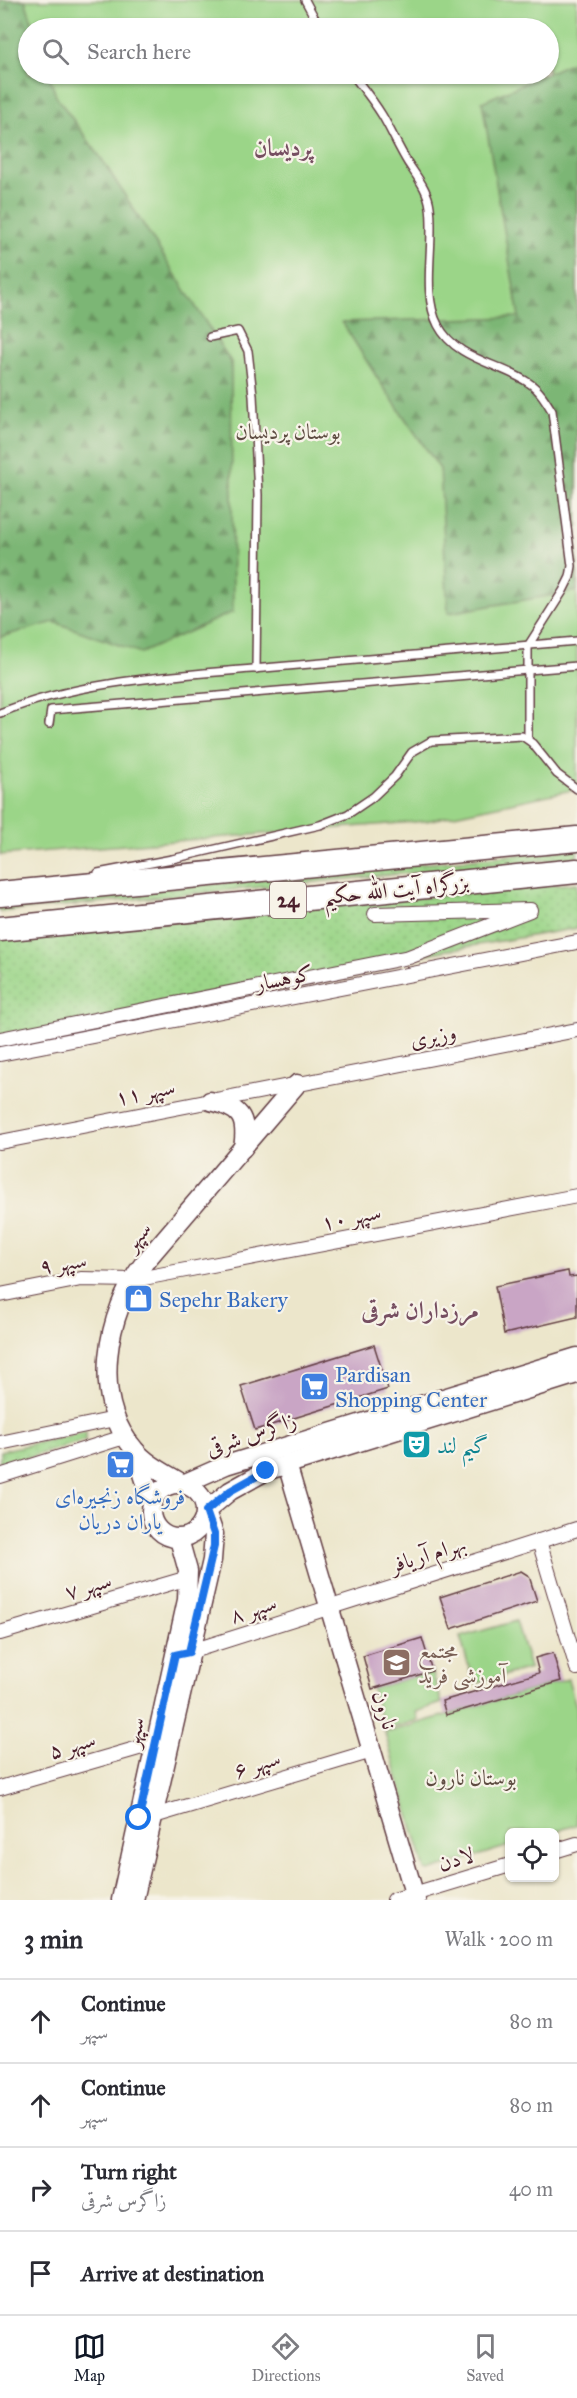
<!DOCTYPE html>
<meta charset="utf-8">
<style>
:root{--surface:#fff;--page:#f2f2f3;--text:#2b2b33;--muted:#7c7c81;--line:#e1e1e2;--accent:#111827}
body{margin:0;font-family:"IM FELL Great Primer",Amiri,serif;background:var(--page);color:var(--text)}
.controls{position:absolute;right:18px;bottom:18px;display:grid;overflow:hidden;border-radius:9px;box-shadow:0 2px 4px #0004}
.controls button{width:54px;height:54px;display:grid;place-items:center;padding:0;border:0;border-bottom:2px solid var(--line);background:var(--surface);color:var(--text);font:30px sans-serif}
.stop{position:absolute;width:18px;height:18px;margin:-14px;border:4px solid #1a73e8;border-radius:50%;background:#fff}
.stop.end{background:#1a73e8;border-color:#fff;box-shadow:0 2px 6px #0008}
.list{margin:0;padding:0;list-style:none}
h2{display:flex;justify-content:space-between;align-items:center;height:78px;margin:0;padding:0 24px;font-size:26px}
h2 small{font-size:20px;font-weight:400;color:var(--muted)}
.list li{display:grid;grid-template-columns:39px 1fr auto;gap:18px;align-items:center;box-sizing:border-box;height:84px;padding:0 24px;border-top:2px solid var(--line)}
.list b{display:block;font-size:22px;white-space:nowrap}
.list p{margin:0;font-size:20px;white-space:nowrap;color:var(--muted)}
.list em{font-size:20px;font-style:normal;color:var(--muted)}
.icon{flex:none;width:33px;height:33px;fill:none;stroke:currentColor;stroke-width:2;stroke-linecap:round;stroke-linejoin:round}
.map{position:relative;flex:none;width:577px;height:1900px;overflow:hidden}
.search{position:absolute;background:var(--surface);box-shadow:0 2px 4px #0004;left:18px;right:18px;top:18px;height:66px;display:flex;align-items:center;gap:15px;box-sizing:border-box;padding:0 21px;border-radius:33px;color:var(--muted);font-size:22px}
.sheet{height:414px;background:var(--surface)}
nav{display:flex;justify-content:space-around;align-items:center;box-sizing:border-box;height:84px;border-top:2px solid var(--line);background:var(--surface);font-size:16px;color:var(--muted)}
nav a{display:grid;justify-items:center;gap:3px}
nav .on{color:var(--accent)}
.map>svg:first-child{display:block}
</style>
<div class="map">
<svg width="577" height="1900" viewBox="0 0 577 1900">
<defs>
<pattern id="forest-firs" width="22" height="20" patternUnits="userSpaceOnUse" patternTransform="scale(1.5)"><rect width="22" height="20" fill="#7cb674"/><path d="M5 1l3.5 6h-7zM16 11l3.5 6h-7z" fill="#68935f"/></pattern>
<pattern id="garden-dots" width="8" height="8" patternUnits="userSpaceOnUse" patternTransform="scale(1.5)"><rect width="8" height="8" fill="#9bd588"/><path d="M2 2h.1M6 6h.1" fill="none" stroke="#87b676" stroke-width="1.8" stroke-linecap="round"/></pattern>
</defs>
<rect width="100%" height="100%" fill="#f7f3e8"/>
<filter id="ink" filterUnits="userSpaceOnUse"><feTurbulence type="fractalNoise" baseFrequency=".0167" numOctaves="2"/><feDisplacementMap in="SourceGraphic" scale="12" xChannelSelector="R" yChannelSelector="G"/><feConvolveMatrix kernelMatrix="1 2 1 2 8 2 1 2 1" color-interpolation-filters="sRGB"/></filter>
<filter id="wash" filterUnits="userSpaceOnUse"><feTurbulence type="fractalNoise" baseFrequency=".008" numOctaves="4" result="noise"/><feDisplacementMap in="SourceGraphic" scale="24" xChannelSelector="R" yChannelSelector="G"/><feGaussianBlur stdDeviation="1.35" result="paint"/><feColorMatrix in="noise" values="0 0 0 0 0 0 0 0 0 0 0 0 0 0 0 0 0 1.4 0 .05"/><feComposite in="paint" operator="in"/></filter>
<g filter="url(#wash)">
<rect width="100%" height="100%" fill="#ece6cb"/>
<g fill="#9bd588" stroke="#727a5a" stroke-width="1.5" fill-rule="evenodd">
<path d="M0,0H577V789L426,821L0,855ZM28,28H548V74H28Z"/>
<path d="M516,1621L530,1668L474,1684L460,1637Z"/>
<path d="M432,1671L442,1703L416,1712L418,1720L384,1731L372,1689Z"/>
<path d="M568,1679L577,1709V1825L553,1832H510L509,1846L429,1871L425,1870L385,1733Z"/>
</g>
<g fill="url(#forest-firs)" stroke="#636a50" stroke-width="1.5">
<path d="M0,0H25L34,28H28V74H49L56,96L103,161L231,362L233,612L141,653L54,622L0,637Z"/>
<path d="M577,60V591L448,613L440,469L378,379L342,322L519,317L482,102Z"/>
</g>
<g fill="url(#garden-dots)" stroke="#727a5a" stroke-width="1.5">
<path d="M577,849V857L0,912V904Z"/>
<path d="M577,883V928L431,953L0,1039V937Z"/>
<path d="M86,1432V1440L0,1466V1451Z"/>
</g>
<g id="blocks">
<g fill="#c9a5c5">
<path d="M568,1271L569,1277L577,1276V1317L504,1334L495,1286Z"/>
<path d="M374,1345L388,1389L255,1430L241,1386Z"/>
<path d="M521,1571L529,1576L537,1601L451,1629L440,1597Z"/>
<path d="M422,1638L432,1671L372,1689L363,1656Z"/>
<path d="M553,1653L561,1681L446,1715L442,1701L539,1673L535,1658Z"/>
</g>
</g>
</g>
<g filter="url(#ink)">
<use href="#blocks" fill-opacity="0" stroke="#623d43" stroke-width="1.5"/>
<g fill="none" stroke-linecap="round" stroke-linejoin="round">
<defs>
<g id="lane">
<path d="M305,0L320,28"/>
<path d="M352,74C362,87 373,100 382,115C391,130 398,147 408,163C417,177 428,190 430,207C435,244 421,293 438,325C456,360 500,363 529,383C539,389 546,401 552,411L572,566L570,577L563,591L528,646V739"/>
<path d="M210,337L238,331L248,351L253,395L258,495L256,669"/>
<path d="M0,713C83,679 176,676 264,668C368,659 473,650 577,641"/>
<path d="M49,724L51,710L577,666"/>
<path d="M98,873L172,859L320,825L348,814L373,797L395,776L412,752L431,741L522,736L532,743L557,774L577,789"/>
</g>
<g id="street">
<path d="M0,1039L409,957L530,910L375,914"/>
<path d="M0,1054L577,942"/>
<path d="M0,1142L577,1030"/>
<path d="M0,1295L81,1279L133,1280L577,1196"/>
<path d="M0,1443L115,1419"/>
<path d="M0,1476L124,1437"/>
<path d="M539,1541L577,1668"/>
<path d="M0,1633L188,1578"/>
<path d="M189,1652L577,1529"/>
<path d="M0,1788L156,1743"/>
<path d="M154,1816L372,1751"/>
<path d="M554,1851L577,1844"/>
<path d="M394,1900L510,1865"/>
</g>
<g id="secondary">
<path d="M297,1084L144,1263C106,1313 90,1398 134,1449C146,1464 167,1474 183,1484L226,1465L577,1357"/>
<path d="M210,1101C240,1108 248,1116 243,1148"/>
<path d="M136,1452L152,1502"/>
<path d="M287,1464L416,1900"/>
<circle cx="178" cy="1511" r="27"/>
<path d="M121,1900L187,1600L188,1571L179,1539"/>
<path d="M134,1900L212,1560L214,1534L206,1511L230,1491L266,1471L577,1374"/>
</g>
<g id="highway">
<path d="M0,894L577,839"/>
<path d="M0,929L577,871"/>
</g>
</defs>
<use href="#lane" stroke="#623d43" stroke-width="10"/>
<use href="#street" stroke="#623d43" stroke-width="16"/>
<use href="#secondary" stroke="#623d43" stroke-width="21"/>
<use href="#highway" stroke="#623d43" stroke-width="27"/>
<use href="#lane" stroke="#fff" stroke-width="7"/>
<use href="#street" stroke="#fff" stroke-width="14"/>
<use href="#secondary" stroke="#fff" stroke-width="18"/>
<use href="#highway" stroke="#fff" stroke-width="24"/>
</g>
</g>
<g fill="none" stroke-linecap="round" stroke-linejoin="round" filter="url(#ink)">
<path stroke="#1a73e8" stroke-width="8" d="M139,1818L175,1655L189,1652L214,1546V1534L206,1511L230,1491L266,1471"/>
</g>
<defs>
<symbol id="shop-square" viewBox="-11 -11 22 22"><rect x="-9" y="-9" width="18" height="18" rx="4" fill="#3f7fe0" stroke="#f7f3e8"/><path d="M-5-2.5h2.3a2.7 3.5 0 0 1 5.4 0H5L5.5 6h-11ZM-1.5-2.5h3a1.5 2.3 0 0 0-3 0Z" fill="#fff"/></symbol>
<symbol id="supermarket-square" viewBox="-11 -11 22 22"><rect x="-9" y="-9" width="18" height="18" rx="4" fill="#3f7fe0" stroke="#f7f3e8"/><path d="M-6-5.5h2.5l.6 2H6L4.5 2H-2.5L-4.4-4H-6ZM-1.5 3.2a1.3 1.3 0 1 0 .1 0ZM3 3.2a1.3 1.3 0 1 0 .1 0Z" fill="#fff"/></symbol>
<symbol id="theatre-square" viewBox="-11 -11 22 22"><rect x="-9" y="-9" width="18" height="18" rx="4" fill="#0f9aa8" stroke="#f7f3e8"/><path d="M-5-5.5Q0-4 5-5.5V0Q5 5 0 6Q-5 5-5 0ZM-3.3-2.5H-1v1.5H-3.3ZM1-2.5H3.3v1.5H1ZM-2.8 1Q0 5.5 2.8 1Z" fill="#fff"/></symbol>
<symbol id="school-square" viewBox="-11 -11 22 22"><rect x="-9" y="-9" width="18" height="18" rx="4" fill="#8d6e63" stroke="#f7f3e8"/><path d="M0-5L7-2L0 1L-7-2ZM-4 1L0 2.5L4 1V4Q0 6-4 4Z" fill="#fff"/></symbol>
</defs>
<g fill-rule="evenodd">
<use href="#shop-square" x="122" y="1282" width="33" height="33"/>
<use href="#supermarket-square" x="298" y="1370" width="33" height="33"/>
<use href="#theatre-square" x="400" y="1428" width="33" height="33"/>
<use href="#supermarket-square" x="104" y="1448" width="33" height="33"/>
<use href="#school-square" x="380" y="1646" width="33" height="33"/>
</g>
<g text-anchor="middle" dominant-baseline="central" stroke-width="4.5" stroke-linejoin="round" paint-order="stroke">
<rect fill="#f7f3e8" stroke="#7e5f64" stroke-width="1.5" x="270" y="882" width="36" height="36" rx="4.5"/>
<g font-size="21" font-weight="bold" fill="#4a1f2b">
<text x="288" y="900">24</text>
</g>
<g font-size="22" fill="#5e4c42" stroke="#f7f3e8">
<text x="288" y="431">بوستان پردیسان</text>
<text x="471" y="1777">بوستان نارون</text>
</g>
<g font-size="22" fill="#4a1f2b" stroke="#f7f3e8">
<text transform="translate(396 889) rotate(-6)">بزرگراه آیت الله حکیم</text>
<text transform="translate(284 978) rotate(-11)">کوهسار</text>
<text transform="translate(433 1036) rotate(-11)">وزیری</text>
<text transform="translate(145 1092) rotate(-11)">سپهر ۱۱</text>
<text transform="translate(351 1217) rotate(-11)">سپهر ۱۰</text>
<text transform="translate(137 1236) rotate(-50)">سپهر</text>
<text transform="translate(63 1263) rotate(-8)">سپهر ۹</text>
<text transform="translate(251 1434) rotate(-19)">زاگرس شرقی</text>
<text transform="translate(428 1554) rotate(-17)">بهرام آریافر</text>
<text transform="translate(88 1586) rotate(-16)">سپهر ۷</text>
<text transform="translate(253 1609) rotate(-18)">سپهر ۸</text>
<text transform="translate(385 1710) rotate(73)">نارون</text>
<text transform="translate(134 1732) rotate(-77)">سپهر</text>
<text transform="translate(72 1745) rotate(-16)">سپهر ۵</text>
<text transform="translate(257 1764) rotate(-17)">سپهر ۶</text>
<text transform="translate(456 1859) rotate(-17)">لادن</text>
</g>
<g font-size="22" fill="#366cbe" stroke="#f7f3e8" text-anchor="start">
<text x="159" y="1299">Sepehr Bakery</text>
<text x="335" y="1374">Pardisan<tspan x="335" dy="25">Shopping Center</tspan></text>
<text x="120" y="1496" text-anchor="middle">فروشگاه زنجیره‌ای<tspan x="120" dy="25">یاران دریان</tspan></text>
</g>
<g font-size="22" fill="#0d838f" stroke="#f7f3e8" text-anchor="start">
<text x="437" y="1445">گیم لند</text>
</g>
<g font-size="22" fill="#785e54" stroke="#f7f3e8" text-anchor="start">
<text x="418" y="1650">مجتمع<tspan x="418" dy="25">آموزشی فرید</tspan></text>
</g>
<g font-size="24" font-weight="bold" fill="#764e61" stroke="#f7f3e8">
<text x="283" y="148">پردیسان</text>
<text x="420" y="1310">مرزداران شرقی</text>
</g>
</g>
</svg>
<div class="controls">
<button><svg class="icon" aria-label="locate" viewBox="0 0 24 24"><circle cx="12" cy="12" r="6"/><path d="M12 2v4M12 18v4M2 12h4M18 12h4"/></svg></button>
</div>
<div class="stop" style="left:139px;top:1818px"></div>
<div class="stop end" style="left:266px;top:1471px"></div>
<div class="search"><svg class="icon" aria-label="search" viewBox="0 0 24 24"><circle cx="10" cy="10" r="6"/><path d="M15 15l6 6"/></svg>Search here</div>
</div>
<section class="sheet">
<h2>3 min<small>Walk · 200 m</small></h2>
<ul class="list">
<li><svg class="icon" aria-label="ahead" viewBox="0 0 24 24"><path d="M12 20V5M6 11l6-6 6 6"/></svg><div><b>Continue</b><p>سپهر</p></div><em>80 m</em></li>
<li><svg class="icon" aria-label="ahead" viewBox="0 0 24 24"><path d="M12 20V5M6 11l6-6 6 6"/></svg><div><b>Continue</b><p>سپهر</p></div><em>80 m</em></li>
<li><svg class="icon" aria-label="right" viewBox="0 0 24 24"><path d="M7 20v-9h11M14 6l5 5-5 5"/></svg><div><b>Turn right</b><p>زاگرس شرقی</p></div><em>40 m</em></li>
<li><svg class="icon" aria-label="arrive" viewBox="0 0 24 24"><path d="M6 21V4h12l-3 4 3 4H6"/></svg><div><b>Arrive at destination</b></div></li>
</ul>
</section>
<nav>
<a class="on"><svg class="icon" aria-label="map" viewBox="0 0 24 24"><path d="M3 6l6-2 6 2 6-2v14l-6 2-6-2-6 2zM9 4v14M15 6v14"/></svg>Map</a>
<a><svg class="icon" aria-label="directions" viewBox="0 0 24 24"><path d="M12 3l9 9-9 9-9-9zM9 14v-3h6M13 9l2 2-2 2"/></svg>Directions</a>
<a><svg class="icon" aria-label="saved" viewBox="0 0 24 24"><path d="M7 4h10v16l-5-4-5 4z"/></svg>Saved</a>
</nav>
